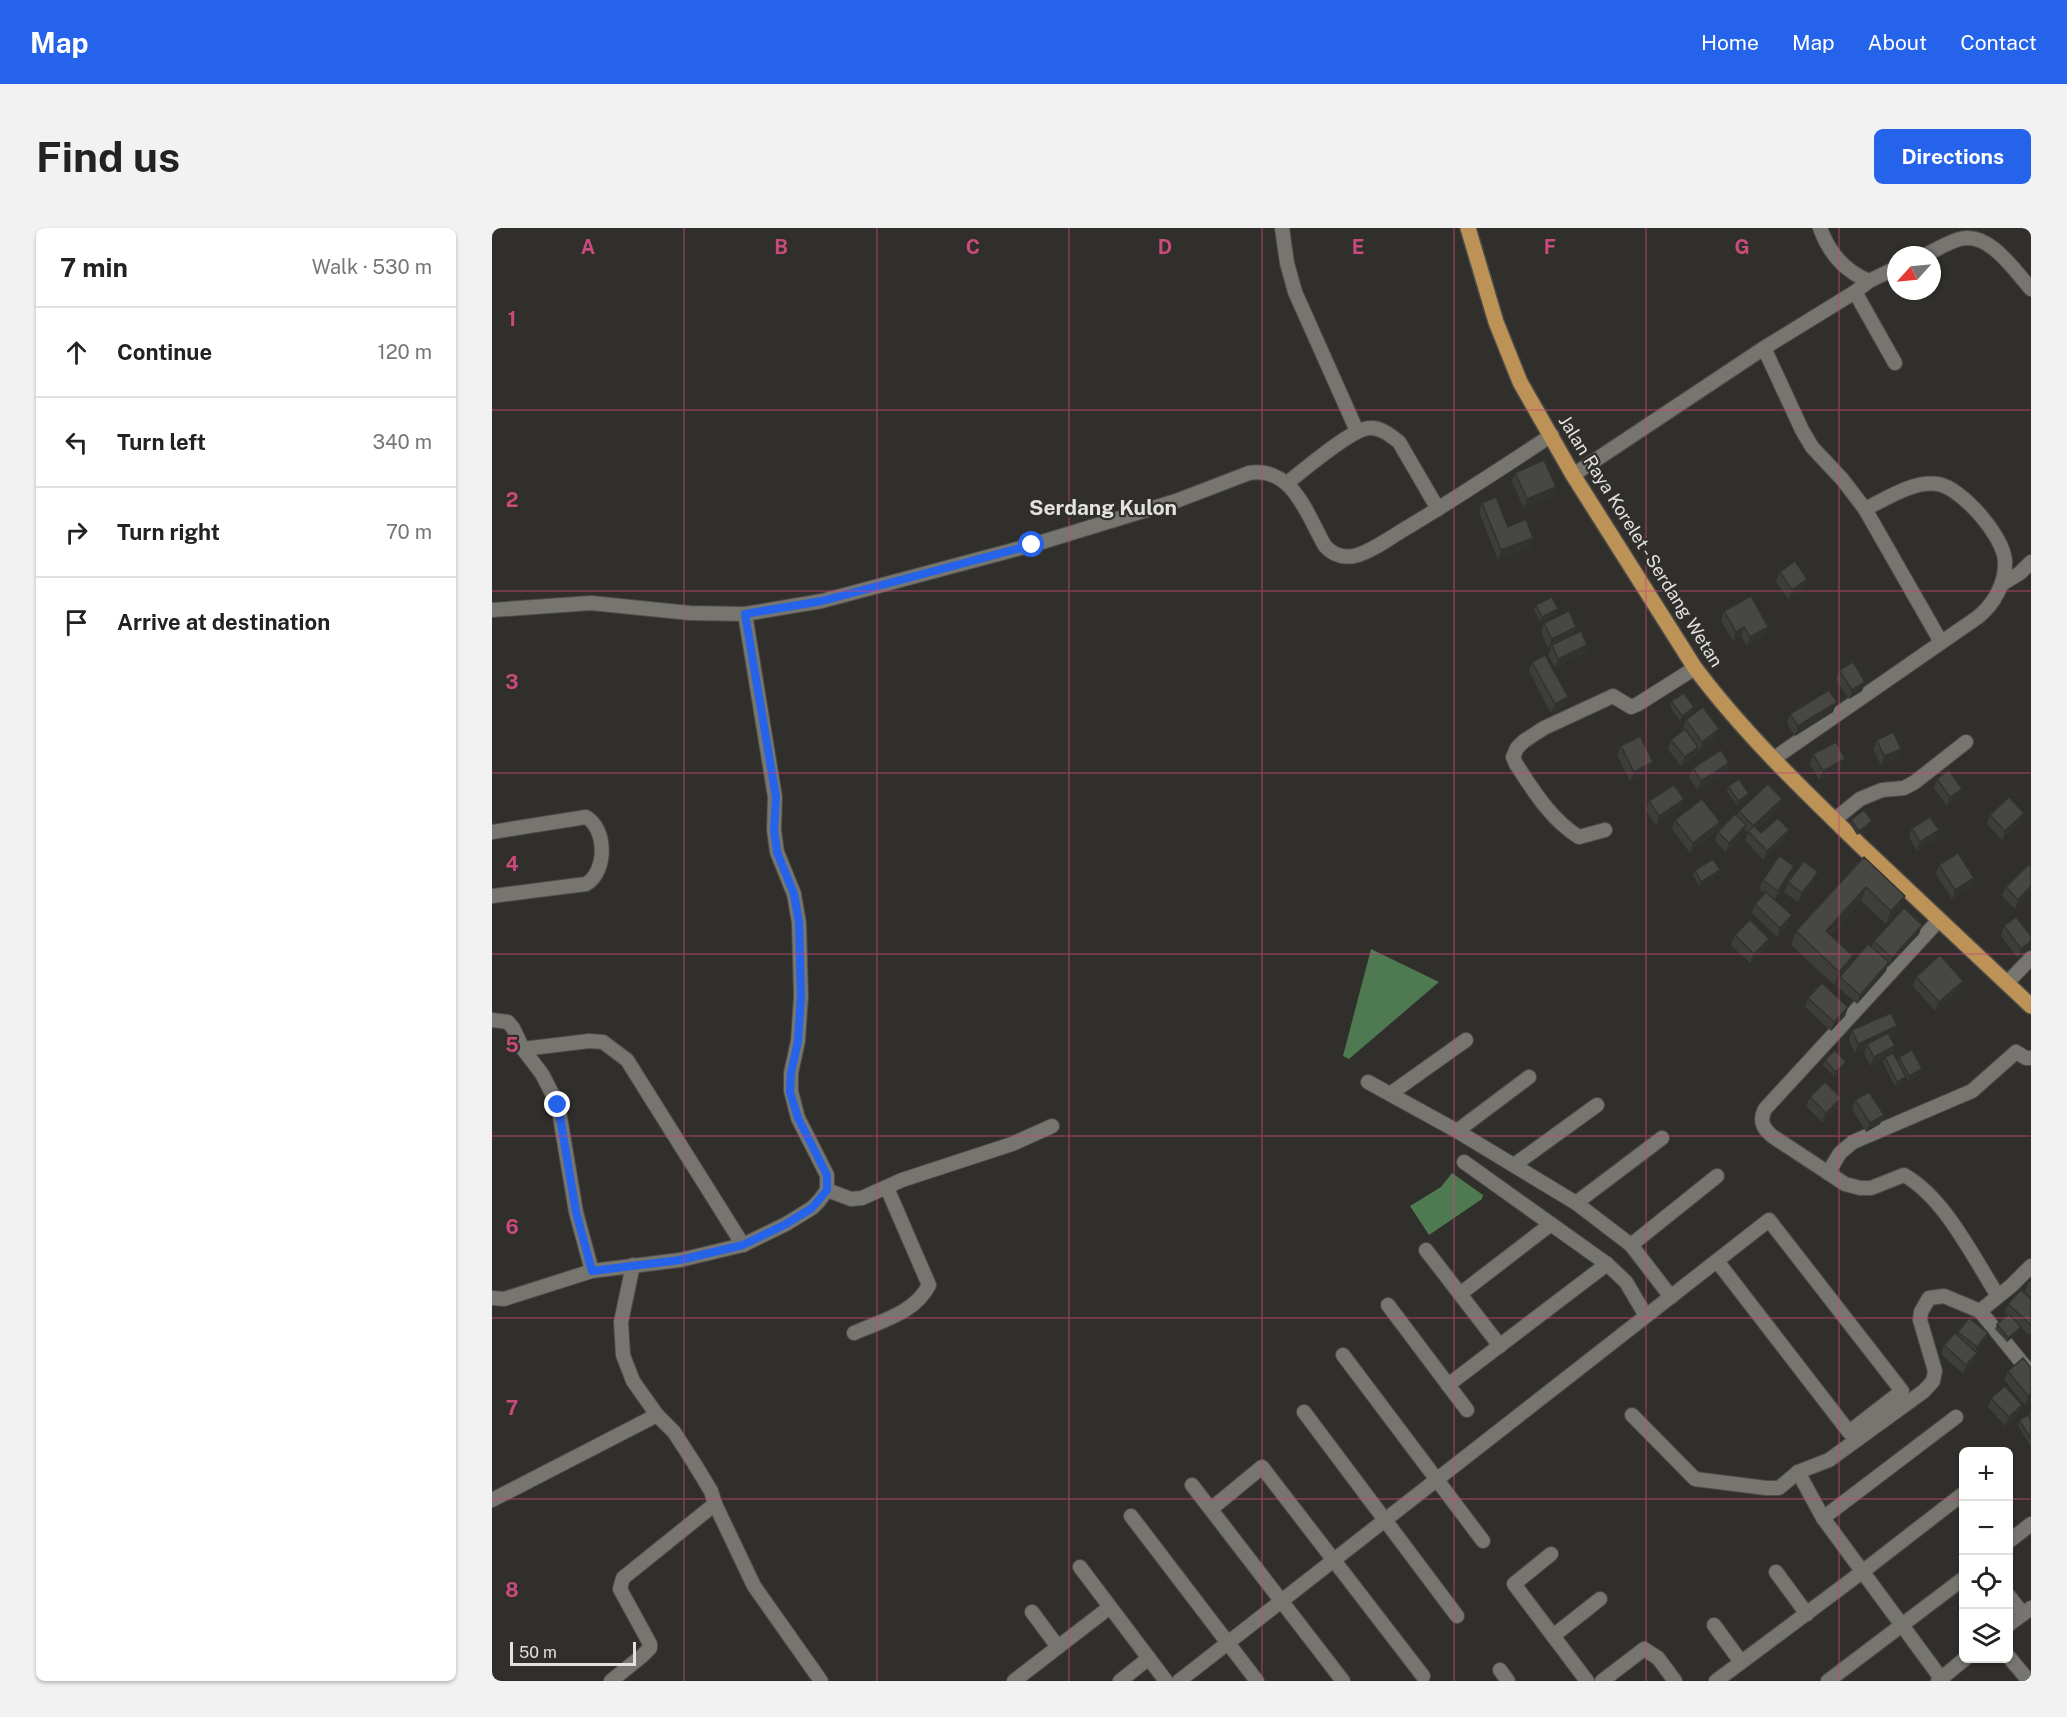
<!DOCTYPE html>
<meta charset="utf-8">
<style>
:root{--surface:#fff;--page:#f2f2f2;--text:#222;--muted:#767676;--line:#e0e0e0;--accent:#2563eb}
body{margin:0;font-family:"Public Sans",sans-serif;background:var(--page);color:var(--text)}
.controls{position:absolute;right:18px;bottom:18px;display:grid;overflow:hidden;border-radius:9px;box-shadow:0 2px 4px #0004}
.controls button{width:54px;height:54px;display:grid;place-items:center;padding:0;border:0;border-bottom:2px solid var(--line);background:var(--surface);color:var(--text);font:30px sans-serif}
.compass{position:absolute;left:1395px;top:18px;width:54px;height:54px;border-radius:50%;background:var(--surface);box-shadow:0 2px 4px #0004;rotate:243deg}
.scale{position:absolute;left:18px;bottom:15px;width:126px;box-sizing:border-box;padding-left:6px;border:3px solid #e3e2e0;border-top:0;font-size:16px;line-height:21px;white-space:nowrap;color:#e3e2e0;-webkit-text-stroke:4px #302f2b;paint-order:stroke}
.stop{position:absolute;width:18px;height:18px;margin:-14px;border:4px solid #2563eb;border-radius:50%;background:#fff}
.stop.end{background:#2563eb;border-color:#fff;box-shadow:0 2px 6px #0008}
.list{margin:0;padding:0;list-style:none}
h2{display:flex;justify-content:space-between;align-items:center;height:78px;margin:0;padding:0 24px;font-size:26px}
h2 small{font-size:20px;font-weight:400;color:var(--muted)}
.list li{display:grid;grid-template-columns:39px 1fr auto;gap:18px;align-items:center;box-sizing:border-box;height:90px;padding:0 24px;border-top:2px solid var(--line)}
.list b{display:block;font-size:22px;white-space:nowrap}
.list em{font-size:20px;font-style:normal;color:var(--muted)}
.icon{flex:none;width:33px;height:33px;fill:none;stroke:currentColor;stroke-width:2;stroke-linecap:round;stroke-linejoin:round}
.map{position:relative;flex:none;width:1539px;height:1453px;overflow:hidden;border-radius:9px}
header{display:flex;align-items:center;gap:36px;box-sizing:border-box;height:84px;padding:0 30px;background:var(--accent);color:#fff}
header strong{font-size:28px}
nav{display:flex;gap:33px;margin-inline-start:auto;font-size:21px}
.intro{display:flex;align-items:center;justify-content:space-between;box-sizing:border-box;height:144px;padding:0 36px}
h1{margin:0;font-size:42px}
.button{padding:15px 27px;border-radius:9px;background:var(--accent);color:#fff;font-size:21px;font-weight:700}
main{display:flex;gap:36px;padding:0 36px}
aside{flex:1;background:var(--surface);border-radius:9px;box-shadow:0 2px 4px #0004}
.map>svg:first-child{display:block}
</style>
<header>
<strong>Map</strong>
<nav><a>Home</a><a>Map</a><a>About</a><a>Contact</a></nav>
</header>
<div class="intro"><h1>Find us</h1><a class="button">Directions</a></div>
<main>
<aside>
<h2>7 min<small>Walk · 530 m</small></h2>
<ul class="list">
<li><svg class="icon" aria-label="ahead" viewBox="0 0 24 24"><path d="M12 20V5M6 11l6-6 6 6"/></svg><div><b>Continue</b></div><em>120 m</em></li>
<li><svg class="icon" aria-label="left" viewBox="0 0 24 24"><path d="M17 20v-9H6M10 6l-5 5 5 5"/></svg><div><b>Turn left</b></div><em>340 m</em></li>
<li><svg class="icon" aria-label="right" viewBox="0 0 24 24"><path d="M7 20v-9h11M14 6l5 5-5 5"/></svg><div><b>Turn right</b></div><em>70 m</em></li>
<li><svg class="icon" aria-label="arrive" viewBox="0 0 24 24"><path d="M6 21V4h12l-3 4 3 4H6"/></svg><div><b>Arrive at destination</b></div></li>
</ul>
</aside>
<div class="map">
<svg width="1539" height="1453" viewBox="0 0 1539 1453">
<rect width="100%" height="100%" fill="#302f2b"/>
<g fill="#4e7951">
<path d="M879,721L947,754L857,831L851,828Z"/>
<path d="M960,945L991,967L990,971L937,1007L918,978L949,959Z"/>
</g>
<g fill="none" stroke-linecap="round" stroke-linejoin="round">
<defs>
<g id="minor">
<path d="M790,0L795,35L803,64L865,203"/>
<path d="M1328,0C1337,25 1352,43 1377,53L1404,40"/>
<path d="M1433,27C1444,22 1456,14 1468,11C1497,3 1522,42 1539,61"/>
<path d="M1363,64L1403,135"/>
<path d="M1272,120L1310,202L1320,219L1350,251L1373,281L1449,414"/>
<path d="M1081,247L1272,120L1363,64L1377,53"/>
<path d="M795,255C812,242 860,200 878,200C889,199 899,208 907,214L946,281"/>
<path d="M1510,356L1528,345L1539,334"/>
<path d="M0,382L99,375L198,385L253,386L330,373L540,317L684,273L757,245C801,238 815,287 833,318C841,327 850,330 862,328C879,324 896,311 911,302C962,272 1011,239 1060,207"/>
<path d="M1281,531L1486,389C1502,376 1514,355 1513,333C1512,309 1470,260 1446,256C1422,252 1394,271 1373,281"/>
<path d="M1342,592L1368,571L1390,562L1412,560L1423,554L1474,514"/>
<path d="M1113,602L1087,609C1059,592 1041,562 1024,536L1021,529L1025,520L1032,513L1052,500L1121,468L1139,479L1146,476L1203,440"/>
<path d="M0,604L94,589C115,601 115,644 94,656L0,668"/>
<path d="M1447,692L1273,881C1267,893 1271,900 1280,908L1353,956L1368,960H1379L1412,947C1453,970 1481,1029 1506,1068"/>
<path d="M1515,755L1539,730"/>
<path d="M0,792L16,794L21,800L31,821L50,846L66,877L84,984L100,1043"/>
<path d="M31,821L97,813L111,814L135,832L251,1017"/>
<path d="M876,854L965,903L1084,975L1139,1017L1179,1069"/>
<path d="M898,866L974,812"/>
<path d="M965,903L1037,849"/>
<path d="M972,934L1115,1036L1134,1054L1154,1088"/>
<path d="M1022,937L1105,877"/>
<path d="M1336,945L1348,925L1361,914L1480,863L1524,824L1534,830H1539"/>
<path d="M335,962L359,971L370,970L410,952L520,916L560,898"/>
<path d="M1084,975L1170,910"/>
<path d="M1139,1017L1225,948"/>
<path d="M934,1022L1008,1118"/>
<path d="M141,1037L129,1094L131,1127L141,1153L165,1187L182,1204L202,1235L219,1263L223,1276L262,1358L329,1453"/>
<path d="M968,1066L1059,996"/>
<path d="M0,1070L12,1071L100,1043L188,1032L251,1017L294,996L320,980L327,973L335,962V947L306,890L299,863V845L306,813L309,768L307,695L302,666L285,624L282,602L283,569L253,386"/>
<path d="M896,1077L975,1182"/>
<path d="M1488,1083L1539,1146"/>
<path d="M362,1105C389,1093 423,1085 437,1057L395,960"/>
<path d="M851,1127L991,1313"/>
<path d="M956,1157L1115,1036"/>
<path d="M812,1184L965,1388"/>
<path d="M1140,1187L1203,1251L1274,1260H1287L1306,1244L1337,1232L1432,1163L1441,1153L1443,1143L1428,1092L1429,1084L1437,1070L1452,1068L1488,1083L1519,1058L1539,1038"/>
<path d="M1306,1244L1331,1290L1451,1453"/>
<path d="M700,1257L851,1453"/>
<path d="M0,1272L165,1187"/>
<path d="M719,1281L770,1239L931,1448"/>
<path d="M639,1288L765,1453"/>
<path d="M1331,1290L1464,1189"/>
<path d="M1516,1314L1539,1296"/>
<path d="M1059,1326L1022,1356L1095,1453"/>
<path d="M588,1339L674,1453"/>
<path d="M1284,1344L1315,1386"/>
<path d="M1516,1367L1531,1386"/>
<path d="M540,1384L566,1419"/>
<path d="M1222,1397L1249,1434"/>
<path d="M1516,1397L1539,1380"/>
<path d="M1061,1408L1108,1371"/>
<path d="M1516,1428L1537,1453"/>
<path d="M1008,1442L1016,1453"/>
<path d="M119,1453L150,1428L158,1420V1416L128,1361L131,1350L223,1276"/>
<path d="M522,1453L618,1379"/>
<path d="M628,1453L657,1430"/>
<path d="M687,1453L1277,992L1410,1163L1357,1204L1225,1033"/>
<path d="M1110,1453L1152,1421L1166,1430L1183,1453"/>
<path d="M1224,1453L1370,1344L1472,1265"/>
<path d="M1336,1453L1472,1350"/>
<path d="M1446,1453L1474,1430"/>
</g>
<path id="primary" d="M976,0L1004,94L1028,154L1081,247L1203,440C1251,504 1309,560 1367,616C1424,670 1481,724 1539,778"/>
</defs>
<use href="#minor" stroke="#4d4c48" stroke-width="16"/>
<use href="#primary" stroke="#4d4c48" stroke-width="18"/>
<use href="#minor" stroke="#767570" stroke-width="14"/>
<use href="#primary" stroke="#bc9256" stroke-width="15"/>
</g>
<g fill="#3d3e3a">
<path d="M1023,245L1064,259L1060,268L1032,280L1020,254Z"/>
<path d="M990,275L1016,299L1041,310L1038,319L1006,332L987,284Z"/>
<path d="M1288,344L1315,351L1312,360L1296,371L1284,353Z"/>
<path d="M1044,377L1066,381L1064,386L1048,394L1042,382Z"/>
<path d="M1232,383L1273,408L1255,418L1249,408L1241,413L1229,393Z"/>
<path d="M1052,395L1084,399L1081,407L1095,417L1092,426L1063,440L1056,427L1059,419L1056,420L1049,404Z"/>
<path d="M1040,434L1072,478L1059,485L1037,443Z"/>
<path d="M1347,442L1373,454L1370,463L1357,471L1344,452Z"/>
<path d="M1179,473L1200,484L1188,493L1178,478Z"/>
<path d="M1341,484L1303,508L1295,495L1298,486Z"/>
<path d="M1194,492L1224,510L1207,523L1205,521L1203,528L1189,538L1176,521L1179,512L1191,502V501Z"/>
<path d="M1385,512L1405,530L1389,537L1381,521Z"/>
<path d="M1129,518L1161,534L1158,543L1138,553L1125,527Z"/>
<path d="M1321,526L1350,540L1327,552L1318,536Z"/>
<path d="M1237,535L1234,544L1205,562L1197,549L1201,540Z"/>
<path d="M1445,551L1467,570L1455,578L1442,560Z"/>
<path d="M1236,558L1257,566L1256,570L1245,578L1235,563Z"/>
<path d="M1157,573L1188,580L1164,597L1154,583Z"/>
<path d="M1287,580L1265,601L1269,605L1293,611L1271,632L1253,612L1256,605L1253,602L1251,606L1234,624L1223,613L1226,604L1245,588L1247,583Z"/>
<path d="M1532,585L1529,594L1510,612L1495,596L1498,587Z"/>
<path d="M1183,592L1228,594L1225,603L1198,625L1180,601Z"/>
<path d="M1359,592L1380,593L1378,597L1365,607L1358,596Z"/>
<path d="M1420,600L1444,612L1425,623L1417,609Z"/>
<path d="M1372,629L1408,681L1394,696L1369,673L1338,707L1358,738L1379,719L1382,713L1430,697L1427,706L1396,739L1395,738L1394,743L1365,776L1345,758L1347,752L1342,757L1299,717L1304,703Z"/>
<path d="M1447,637L1479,659L1460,671L1444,646Z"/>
<path d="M1302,638L1299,647L1283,672L1300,687L1296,696L1285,709L1260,685L1263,676L1273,665L1267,662L1271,652Z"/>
<path d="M1539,638L1523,681L1510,668L1514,659Z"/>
<path d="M1203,642L1226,647L1207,658L1201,647Z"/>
<path d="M1296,654H1322L1306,674L1292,664Z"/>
<path d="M1512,698L1538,721L1526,730L1509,708Z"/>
<path d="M1243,707L1274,720L1258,735L1239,717Z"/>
<path d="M1424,749L1471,753L1467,762L1443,783L1421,758Z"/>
<path d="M1316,770L1356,779L1353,788L1339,803L1313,779Z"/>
<path d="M1360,802L1402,807L1398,809L1403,818L1400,826L1406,833L1407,829L1430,841L1429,845L1416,853L1411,843L1412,854L1403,858L1391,834L1392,831L1378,838L1372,825L1374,820L1363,825L1357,812Z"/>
<path d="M1333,832L1354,834L1352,838L1342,848L1331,837Z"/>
<path d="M1318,869L1345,879L1330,894L1314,878Z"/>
<path d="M1363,872L1392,887L1388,896L1374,904L1360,881Z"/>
<path d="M1539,1052V1070L1533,1064L1536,1055Z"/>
<path d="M1539,1071V1105L1537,1107L1528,1099L1527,1103L1515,1114L1503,1101L1505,1096L1515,1087L1513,1085L1516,1076Z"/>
<path d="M1466,1104L1492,1114L1484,1125L1482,1134L1471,1146L1449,1126L1452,1117L1465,1107Z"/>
<path d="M1516,1143L1539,1172L1533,1177L1512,1152Z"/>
<path d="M1499,1170L1527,1186L1513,1198L1496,1179Z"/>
<path d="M1539,1182V1219L1526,1197L1527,1192L1537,1188Z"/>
</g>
<g fill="#323230">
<path d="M1064,259L1060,268L1032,280L1035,271Z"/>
<path d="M1041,310L1038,319L1006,332L1009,322Z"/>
<path d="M1315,351L1312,360L1296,371L1300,362Z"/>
<path d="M1066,381L1064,386L1048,394L1050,389Z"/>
<path d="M1084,399L1081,408L1056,420L1060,411Z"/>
<path d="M1252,399L1249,408L1241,413L1244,404Z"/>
<path d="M1276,399L1273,408L1255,418L1258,409Z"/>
<path d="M1095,417L1092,426L1063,440L1066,431Z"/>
<path d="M1373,454L1370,463L1357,471L1360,462Z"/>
<path d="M1076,469L1072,478L1059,485L1063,476Z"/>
<path d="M1345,474L1341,484L1303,508L1306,498Z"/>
<path d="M1202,479L1200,484L1188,493L1190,488Z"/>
<path d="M1227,501L1224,510L1207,523L1210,514Z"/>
<path d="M1206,519L1203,528L1189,538L1193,529Z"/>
<path d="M1409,521L1405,530L1389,537L1392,528Z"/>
<path d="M1353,531L1350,540L1327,552L1331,543Z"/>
<path d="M1161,534L1158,543L1138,553L1142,544Z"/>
<path d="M1237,535L1234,544L1205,562L1209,553Z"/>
<path d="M1470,561L1467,570L1455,578L1458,569Z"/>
<path d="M1257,566L1256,570L1245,578L1246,573Z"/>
<path d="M1192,571L1188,580L1164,597L1167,588Z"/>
<path d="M1290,571L1287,580L1259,606L1261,598Z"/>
<path d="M1532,585L1529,594L1510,612L1513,603Z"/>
<path d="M1380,593L1378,597L1365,607L1367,603Z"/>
<path d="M1228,594L1225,603L1198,625L1201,615Z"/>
<path d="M1254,597L1251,606L1234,624L1237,615Z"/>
<path d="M1297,602L1293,611L1271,632L1275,623Z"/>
<path d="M1447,602L1444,612L1425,623L1428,614Z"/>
<path d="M1302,638L1299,647L1283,672L1286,663Z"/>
<path d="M1228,642L1226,647L1207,658L1209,654Z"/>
<path d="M1326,644L1322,654L1306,674L1310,665Z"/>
<path d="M1482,650L1479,659L1460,671L1463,662Z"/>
<path d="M1539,658V664L1523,681L1526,672Z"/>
<path d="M1374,659L1369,673L1329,716L1334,703Z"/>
<path d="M1413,668L1408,681L1394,696L1399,683Z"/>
<path d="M1300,687L1296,696L1285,709L1288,700Z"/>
<path d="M1430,697L1427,706L1396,739L1400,730Z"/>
<path d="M1277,711L1274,720L1258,735L1262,726Z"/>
<path d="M1539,713L1538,721L1526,730L1529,721Z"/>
<path d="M1361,728L1356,742L1348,749L1347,752L1342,757L1347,744Z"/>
<path d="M1397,734L1394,743L1365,776L1368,767Z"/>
<path d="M1471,753L1467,762L1443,783L1447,774Z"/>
<path d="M1356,779L1353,788L1339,803L1342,794Z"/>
<path d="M1405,798L1402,807L1377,819L1375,816L1374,820L1363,825L1366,816Z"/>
<path d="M1403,818L1399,827L1378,838L1382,829Z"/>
<path d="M1354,834L1352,838L1342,848L1343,844Z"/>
<path d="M1430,841L1429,845L1416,853L1417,848Z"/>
<path d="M1414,849L1412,854L1403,858L1405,854Z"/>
<path d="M1349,870L1345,879L1330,894L1334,885Z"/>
<path d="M1392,887L1388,896L1374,904L1378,895Z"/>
<path d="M1529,1099L1527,1103L1515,1114L1516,1110Z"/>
<path d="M1496,1105L1492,1114L1481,1128L1485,1119Z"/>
<path d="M1485,1125L1482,1134L1471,1146L1474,1137Z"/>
<path d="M1539,1166V1172L1533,1177L1536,1168Z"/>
<path d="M1530,1177L1527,1186L1513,1198L1517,1189Z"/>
</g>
<g fill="#474844" stroke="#323230" stroke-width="1.5">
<path d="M1052,232L1064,259L1035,271L1023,245Z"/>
<path d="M1004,269L1016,299L1034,291L1041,310L1009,322L990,275Z"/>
<path d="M1303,333L1315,351L1300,362L1288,344Z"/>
<path d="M1259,368L1276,399L1258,409L1252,399L1244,404L1232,383Z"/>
<path d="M1060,369L1066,381L1050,389L1044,377Z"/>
<path d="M1077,383L1084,399L1060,411L1052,395Z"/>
<path d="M1089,403L1095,417L1066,431L1060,417Z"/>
<path d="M1053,427L1076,469L1063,476L1040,434Z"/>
<path d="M1361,434L1373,454L1360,462L1347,442Z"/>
<path d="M1337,462L1345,474L1306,498L1298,486Z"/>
<path d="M1192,465L1202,479L1190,488L1179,473Z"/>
<path d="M1211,479L1227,501L1210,514L1194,492Z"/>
<path d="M1193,501L1206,519L1193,529L1179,512Z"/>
<path d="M1401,504L1409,521L1392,528L1385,512Z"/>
<path d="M1148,508L1161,534L1142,544L1129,518Z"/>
<path d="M1344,514L1353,531L1331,543L1321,526Z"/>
<path d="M1229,522L1237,535L1209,553L1201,540Z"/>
<path d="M1457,542L1470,561L1458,569L1445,551Z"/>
<path d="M1247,551L1257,566L1246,573L1236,558Z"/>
<path d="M1276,556L1290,571L1261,598L1247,583Z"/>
<path d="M1182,557L1192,571L1167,588L1157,573Z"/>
<path d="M1517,569L1532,585L1513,603L1498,587Z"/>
<path d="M1210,571L1228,594L1201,615L1183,592Z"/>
<path d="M1372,582L1380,593L1367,603L1359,592Z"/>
<path d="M1243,586L1254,597L1237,615L1226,604Z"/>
<path d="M1438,589L1447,602L1428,614L1420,600Z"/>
<path d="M1286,590L1297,602L1275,623L1256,603L1262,598L1269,605Z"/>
<path d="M1466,625L1482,650L1463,662L1447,637Z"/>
<path d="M1287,628L1302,638L1286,663L1271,652Z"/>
<path d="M1372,629L1413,668L1399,683L1374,659L1334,703L1361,728L1347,744L1304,703Z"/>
<path d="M1221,631L1228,642L1209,654L1203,642Z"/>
<path d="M1312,633L1326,644L1310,665L1296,654Z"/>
<path d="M1537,636L1539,638V658L1526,672L1514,659Z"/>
<path d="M1274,664L1300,687L1288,700L1263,676Z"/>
<path d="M1412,680L1430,697L1400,730L1382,713Z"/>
<path d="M1524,689L1539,708V713L1529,721L1512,698Z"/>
<path d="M1258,692L1277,711L1262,726L1243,707Z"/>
<path d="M1376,716L1397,734L1368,767L1348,749Z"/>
<path d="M1448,727L1471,753L1447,774L1424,749Z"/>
<path d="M1330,755L1356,779L1342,794L1316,770Z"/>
<path d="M1399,785L1405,798L1366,816L1360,802Z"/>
<path d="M1396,805L1403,818L1382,829L1375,816Z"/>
<path d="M1343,822L1354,834L1343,844L1333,832Z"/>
<path d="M1420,822L1430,841L1417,848L1407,829Z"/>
<path d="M1401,825L1414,849L1405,854L1393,829Z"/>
<path d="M1333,854L1349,870L1334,885L1318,869Z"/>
<path d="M1377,864L1392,887L1378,895L1363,872Z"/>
<path d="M1529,1062L1539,1071V1097L1516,1076Z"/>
<path d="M1517,1086L1529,1099L1516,1110L1505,1096Z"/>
<path d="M1477,1090L1496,1105L1485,1119L1466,1104Z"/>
<path d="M1463,1105L1485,1125L1474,1137L1452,1117Z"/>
<path d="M1531,1130L1539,1140V1166L1536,1168L1516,1143Z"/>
<path d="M1513,1158L1530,1177L1517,1189L1499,1170Z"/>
<path d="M1536,1187L1539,1192V1211L1527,1192Z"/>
</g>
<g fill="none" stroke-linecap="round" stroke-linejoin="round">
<path stroke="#2563eb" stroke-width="8" d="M66,877L84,984L100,1043L188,1032L251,1017L294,996L320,980L335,962V947L306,890L298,864L299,845L306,813L309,768L307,695L302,666L285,624L282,602L284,569L253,386L330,373L540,317"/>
</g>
<path fill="none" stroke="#ca4a7c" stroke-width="1.5" stroke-opacity="0.55" d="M192,0V1453M385,0V1453M577,0V1453M770,0V1453M962,0V1453M1154,0V1453M1347,0V1453M0,182H1539M0,363H1539M0,545H1539M0,726H1539M0,908H1539M0,1090H1539M0,1271H1472M1516,1271H1539"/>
<g text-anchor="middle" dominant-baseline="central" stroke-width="4.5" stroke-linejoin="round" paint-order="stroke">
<g font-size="18" fill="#e3e2e0" stroke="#302f2b">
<text transform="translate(1149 313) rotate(58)">Jalan Raya Korelet - Serdang Wetan</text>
</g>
<g font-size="21" font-weight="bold" fill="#e3e2e0" stroke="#302f2b">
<text x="611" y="279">Serdang Kulon</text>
</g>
</g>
<g font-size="20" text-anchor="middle" font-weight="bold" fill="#ca4a7c" stroke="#302f2b" stroke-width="4.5" stroke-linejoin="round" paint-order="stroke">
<text x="96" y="26">A</text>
<text x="289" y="26">B</text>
<text x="481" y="26">C</text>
<text x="673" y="26">D</text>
<text x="866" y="26">E</text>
<text x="1058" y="26">F</text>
<text x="1250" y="26">G</text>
<text x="20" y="98">1</text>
<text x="20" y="279">2</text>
<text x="20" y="461">3</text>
<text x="20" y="643">4</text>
<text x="20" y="824">5</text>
<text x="20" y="1006">6</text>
<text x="20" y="1187">7</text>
<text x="20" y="1369">8</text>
</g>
</svg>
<div class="controls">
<button>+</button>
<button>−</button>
<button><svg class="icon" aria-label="locate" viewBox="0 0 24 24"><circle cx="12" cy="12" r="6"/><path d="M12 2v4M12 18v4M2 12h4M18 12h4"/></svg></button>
<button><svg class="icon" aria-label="layers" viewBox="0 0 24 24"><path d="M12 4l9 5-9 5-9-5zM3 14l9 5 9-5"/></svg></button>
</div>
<svg class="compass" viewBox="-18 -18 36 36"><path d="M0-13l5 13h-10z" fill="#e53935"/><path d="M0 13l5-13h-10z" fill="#767676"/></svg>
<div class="scale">50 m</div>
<div class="stop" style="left:540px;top:317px"></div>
<div class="stop end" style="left:66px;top:877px"></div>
</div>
</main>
